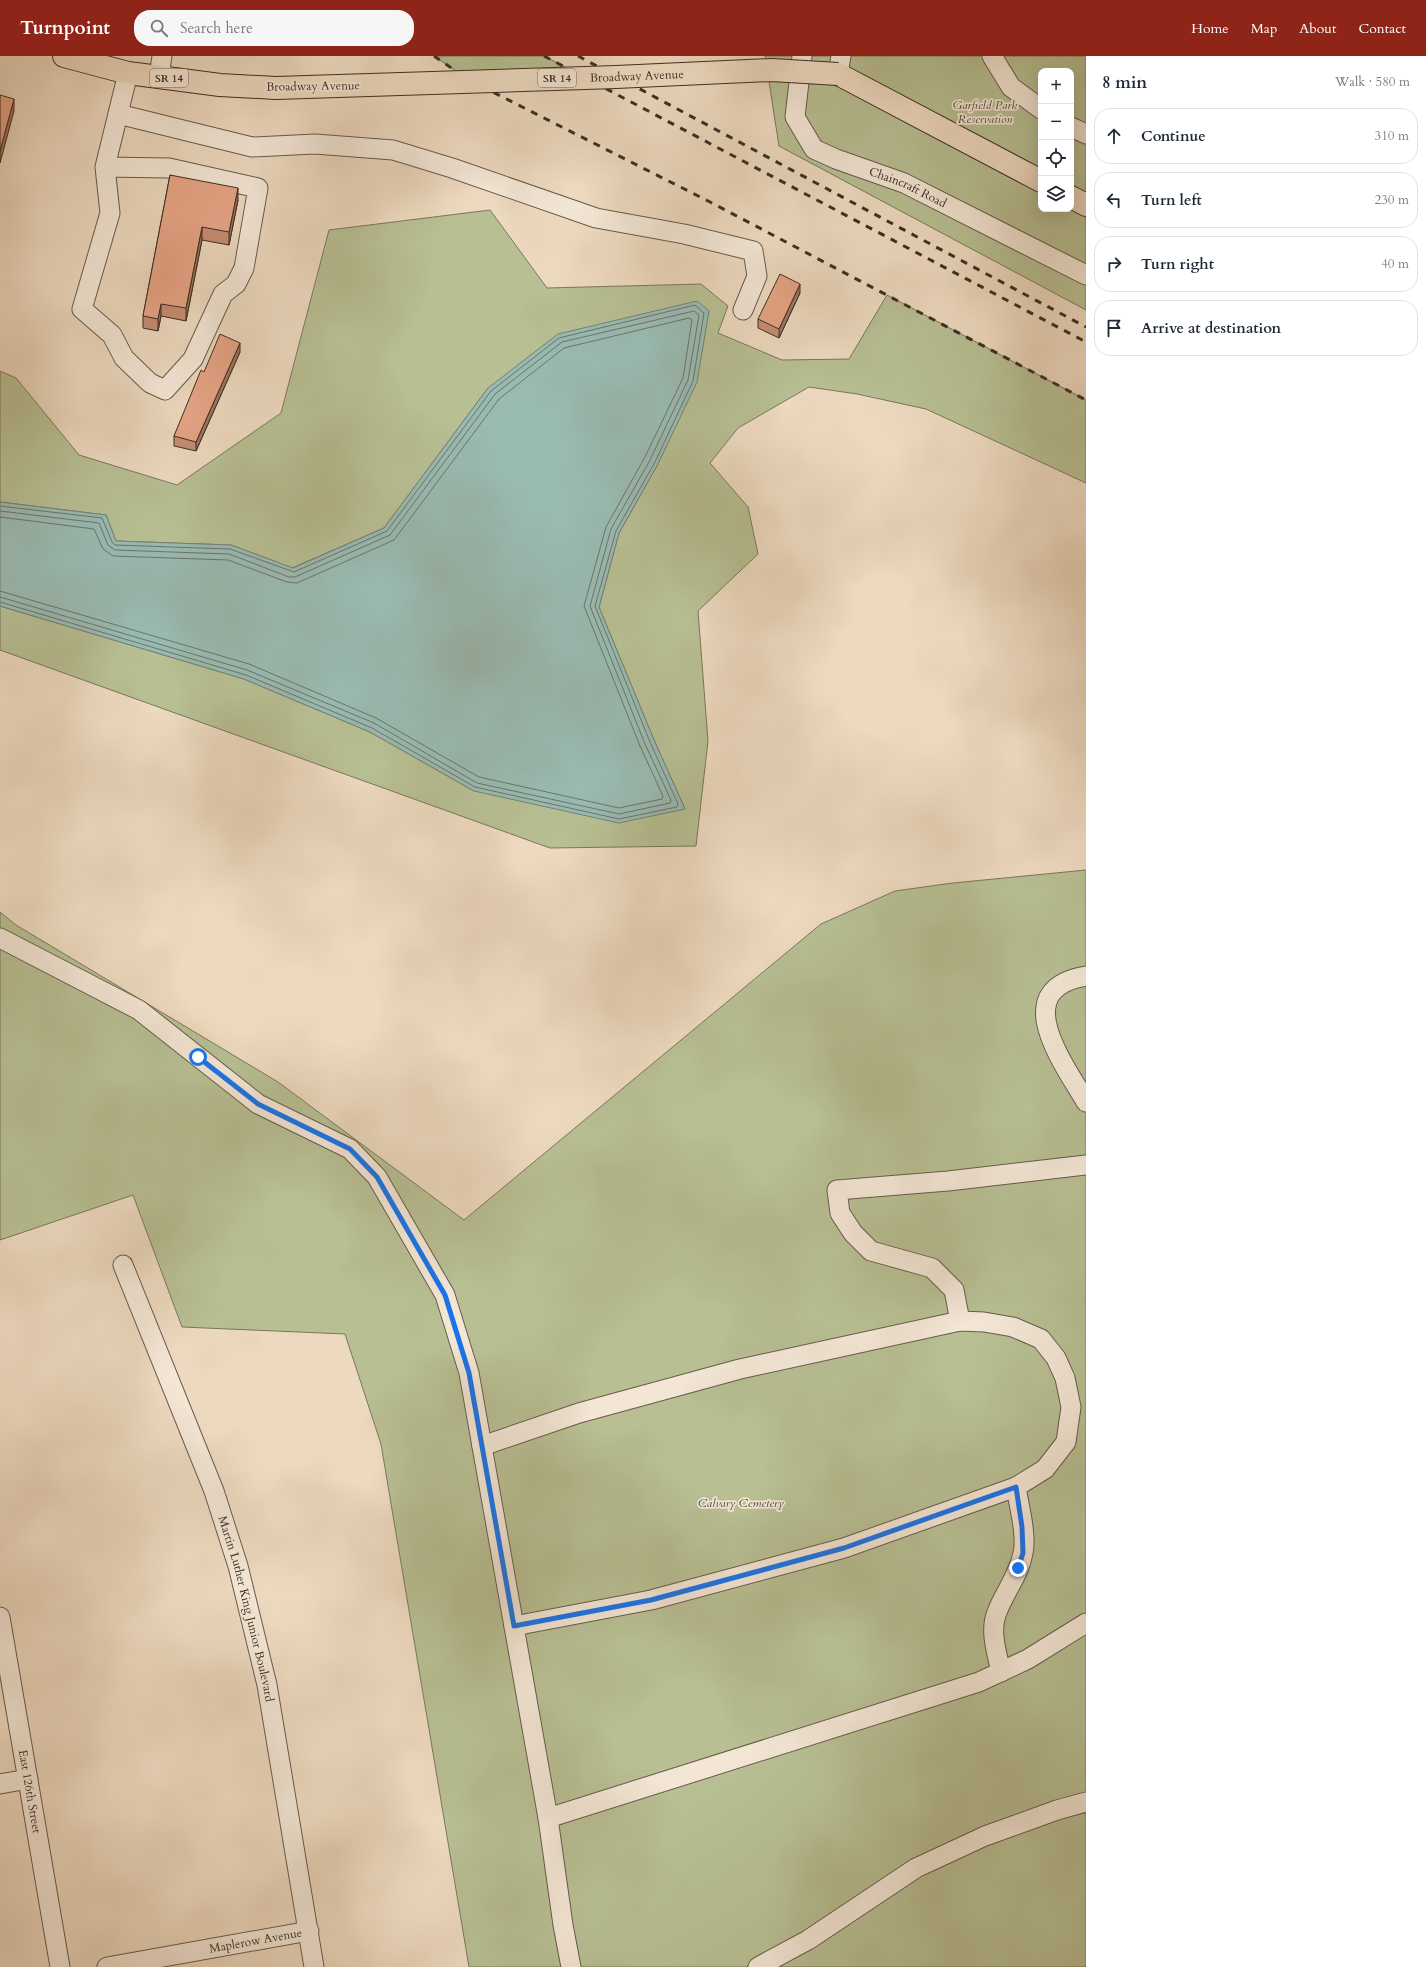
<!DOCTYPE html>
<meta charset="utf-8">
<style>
:root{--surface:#fff;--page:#f6f6f7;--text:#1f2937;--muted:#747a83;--line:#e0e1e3;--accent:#8f2418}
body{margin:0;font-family:Cardo,serif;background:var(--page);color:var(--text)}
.controls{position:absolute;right:12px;top:12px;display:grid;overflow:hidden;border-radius:8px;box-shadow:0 4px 16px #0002}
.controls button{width:36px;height:36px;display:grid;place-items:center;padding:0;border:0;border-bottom:1px solid var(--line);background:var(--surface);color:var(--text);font:20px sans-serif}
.stop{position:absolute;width:12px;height:12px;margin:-9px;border:3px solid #1a73e8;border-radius:50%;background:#fff}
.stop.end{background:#1a73e8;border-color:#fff;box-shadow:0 1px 4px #0008}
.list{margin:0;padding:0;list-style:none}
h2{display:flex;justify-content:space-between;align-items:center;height:52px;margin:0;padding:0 16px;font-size:17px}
h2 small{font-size:13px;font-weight:400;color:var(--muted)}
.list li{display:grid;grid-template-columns:26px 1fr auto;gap:12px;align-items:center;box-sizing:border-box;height:56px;margin:0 8px 8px;padding:0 8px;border:1px solid var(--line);border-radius:16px}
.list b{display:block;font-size:15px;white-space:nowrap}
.list em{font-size:13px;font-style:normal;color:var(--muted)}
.icon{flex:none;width:22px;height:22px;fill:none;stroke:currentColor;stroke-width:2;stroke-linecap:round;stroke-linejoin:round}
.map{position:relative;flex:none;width:1086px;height:1911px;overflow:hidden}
header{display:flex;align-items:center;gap:24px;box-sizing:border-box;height:56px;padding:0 20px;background:var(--accent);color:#fff}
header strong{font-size:19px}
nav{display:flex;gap:22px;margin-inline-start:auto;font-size:14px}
.search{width:280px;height:36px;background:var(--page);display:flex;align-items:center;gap:10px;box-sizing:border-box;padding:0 14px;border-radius:16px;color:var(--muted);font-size:15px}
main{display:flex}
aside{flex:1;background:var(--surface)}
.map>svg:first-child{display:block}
</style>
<header>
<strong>Turnpoint</strong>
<div class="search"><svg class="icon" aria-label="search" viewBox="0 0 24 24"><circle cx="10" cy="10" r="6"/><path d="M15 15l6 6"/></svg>Search here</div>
<nav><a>Home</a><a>Map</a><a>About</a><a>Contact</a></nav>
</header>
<main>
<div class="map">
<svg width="1086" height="1911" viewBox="0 0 1086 1911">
<rect width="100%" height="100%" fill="#edd9bf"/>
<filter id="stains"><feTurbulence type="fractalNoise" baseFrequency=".005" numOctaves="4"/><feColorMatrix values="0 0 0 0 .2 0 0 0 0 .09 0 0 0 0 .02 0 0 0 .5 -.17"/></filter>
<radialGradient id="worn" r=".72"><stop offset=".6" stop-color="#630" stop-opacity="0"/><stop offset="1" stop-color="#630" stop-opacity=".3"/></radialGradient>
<g fill="#b7bf93" stroke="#7a775c" fill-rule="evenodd">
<path d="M434,0H544L586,22L469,24Z"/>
<path d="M765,0H1086V254L779,90ZM1041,15H1071V153H1041Z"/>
<path d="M490,154L547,232L701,228L728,250L718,277L782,304L849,303L887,239L1086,344V427L926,353L857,338L809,331L738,372L710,407L748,451L758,498L698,555L708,685L696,790L550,792L0,594V550L244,623L370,676L474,735L685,753L654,684L599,551L619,477L658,408L488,332L384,472L292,512L231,489L116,485L106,459L0,446V315L16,322L79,399L177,429L281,357L329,174Z"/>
<path d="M1086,814V1911H469L381,1388L345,1278L182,1271L133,1139L0,1184V856L16,869L278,1026L464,1164L821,868L895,835L953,827Z"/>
</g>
<path fill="#99bab1" stroke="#748279" d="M697,245L709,255L697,326L658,408L619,477L599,551L654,684L685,753L619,767L474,735L370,676L244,623L0,550V446L106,459L116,485L231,489L293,512L384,472L488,332L558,278Z"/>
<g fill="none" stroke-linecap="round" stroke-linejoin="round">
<g stroke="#6b746b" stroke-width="1">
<path d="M0,450L102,462L112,486L115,489L230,493L294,516L387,475L491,335L559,282L695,249L704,257L693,325L655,406L616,475L595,550L650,686L678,748L677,751L619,763L475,731L372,672L246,619L0,546"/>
<path d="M0,455L99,467L108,489L115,494L229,498L289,521H295L390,479L495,338L562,286L694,255L699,259L688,324L650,404L611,473L590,550L645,688L671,744L670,747L619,758L477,727L374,667L247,614L0,541"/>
<path d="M0,461L94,473L103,493L113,500L228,504L287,526L297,527L394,484L499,343L564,292L689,262L692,264L683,322L645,401L606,471L584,550L640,690L663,740L662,743L619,752L479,721L376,662L249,608L0,535"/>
</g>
<defs>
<g id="minor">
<path id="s1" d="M802,0L795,61L814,93L836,103L904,127L1086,219"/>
<path d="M992,0L1011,31L1041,53"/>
<path d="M838,18L841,0"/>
<path d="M159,21L162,0"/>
<path d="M118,58L252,91L315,88L393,94L452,112L596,162L684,178L753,195L757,220L743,254"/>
<path d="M1071,71L1086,78"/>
<path d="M105,111L110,157L82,253L112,279L124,302L150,327L165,334L193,303L223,238L236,228L244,212L258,132L169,112L105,111L128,17"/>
<path d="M0,882L139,954L258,1048L350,1093L377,1121L445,1239L469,1317L548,1762L563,1869L571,1911"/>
<path d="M1086,920C1007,933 1064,1008 1086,1046"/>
<path id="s2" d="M123,1209L214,1435L238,1510L267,1629L314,1911"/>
<path d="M960,1265L954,1234L932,1212L871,1195L853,1177L840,1157L837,1134L948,1125L1086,1109"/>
<path d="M482,1390L579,1357L740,1313L960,1265L984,1266L1013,1271L1041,1283L1056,1302L1065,1322L1071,1351L1066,1386L1045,1413L1016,1431L844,1492L651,1544L514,1570"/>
<path id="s3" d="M0,1561L60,1911"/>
<path d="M1001,1616C997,1598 990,1576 996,1559C1003,1538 1019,1520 1023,1497C1027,1479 1019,1450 1016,1431"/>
<path d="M0,1728L28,1723"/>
<path d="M548,1762L979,1626L1028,1603L1086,1567"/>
<path id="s4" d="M107,1911L309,1875"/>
<path d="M758,1911L808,1884L916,1812L985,1780L1057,1754L1086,1746"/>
</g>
<g id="major">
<path d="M64,0L128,17L220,29L276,32"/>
<path d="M838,18L1041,125"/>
<path d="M1071,141L1086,149"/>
</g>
</defs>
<use href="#minor" stroke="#695a4c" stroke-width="21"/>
<use href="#major" stroke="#3d2f25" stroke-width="24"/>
<use href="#minor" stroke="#f3e6d5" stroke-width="19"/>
<use href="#major" stroke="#edd9bf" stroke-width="22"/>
<g stroke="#3d2f25" stroke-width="3" stroke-dasharray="7 7" stroke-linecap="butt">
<path d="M434,0L469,24L712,147L1086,344"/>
<path d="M544,0L1086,286"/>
<path d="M578,0L1086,271"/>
</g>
<defs>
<g id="major-bridge">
<path id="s5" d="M276,32L616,21L772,14L838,18"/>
</g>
</defs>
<use href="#major-bridge" stroke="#3d2f25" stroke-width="24" stroke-linecap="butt"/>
<use href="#major-bridge" stroke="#edd9bf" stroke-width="22"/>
</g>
<g fill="#c68d73" stroke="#3d2f25">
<path d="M170,119L238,144L229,189L202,184L186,265L161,260L158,275L143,272V260Z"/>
<path d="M800,237L779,282L758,272V263Z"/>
<path d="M240,296L196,395L174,390V380L204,316Z"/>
</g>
<g fill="#a1735e" stroke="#3d2f25">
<path d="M14,43V55L0,107V95Z"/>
<path d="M238,132V144L229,189V176Z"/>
<path d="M202,171V184L186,265V252Z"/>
<path d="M800,228V237L779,282V273Z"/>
<path d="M161,248V260L158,275V263Z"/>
<path d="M240,287V296L196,395V386Z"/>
</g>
<g fill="#e6a486" stroke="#3d2f25">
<path d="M0,39L14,43L0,95Z"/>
<path d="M170,119L238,132L229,176L202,171L186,252L161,248L158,263L143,260Z"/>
<path d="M780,218L800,228L779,273L758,263Z"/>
<path d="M220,278L240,287L196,386L174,380L201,314L204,316Z"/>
</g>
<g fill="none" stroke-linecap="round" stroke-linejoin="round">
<path stroke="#1a73e8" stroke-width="5" d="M198,1001L258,1048L350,1093L377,1121L445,1239L469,1317L514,1570L651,1544L844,1492L1016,1431L1022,1471L1023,1497L1018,1512"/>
</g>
<g text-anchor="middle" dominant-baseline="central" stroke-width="3.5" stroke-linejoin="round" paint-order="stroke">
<g fill="#f3e6d5" stroke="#74665a" stroke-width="1">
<rect x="150" y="13" width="38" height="18" rx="3"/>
<rect x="538" y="13" width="38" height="18" rx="3"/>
</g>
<g font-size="11" font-weight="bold" fill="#3d2f25">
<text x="169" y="22">SR 14</text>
<text x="557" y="22">SR 14</text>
</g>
<g font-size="12" fill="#3d2f25" stroke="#f3e6d5">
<text stroke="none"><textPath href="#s5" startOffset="361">Broadway Avenue</textPath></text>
<text transform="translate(313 30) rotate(-1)">Broadway Avenue</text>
<text stroke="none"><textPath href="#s1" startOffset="200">Chaincraft Road</textPath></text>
<text stroke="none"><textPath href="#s2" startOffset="366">Martin Luther King Junior Boulevard</textPath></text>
<text stroke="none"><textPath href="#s3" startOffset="177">East 126th Street</textPath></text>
<text stroke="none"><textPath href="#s4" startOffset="151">Maplerow Avenue</textPath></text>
</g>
<g font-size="12" font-style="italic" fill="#554c3b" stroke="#f3e6d5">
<text x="985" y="49">Garfield Park<tspan x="985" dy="14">Reservation</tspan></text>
<text x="741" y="1447">Calvary Cemetery</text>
</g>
</g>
<rect width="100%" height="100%" filter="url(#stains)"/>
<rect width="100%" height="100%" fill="url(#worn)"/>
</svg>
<div class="controls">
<button>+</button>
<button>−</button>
<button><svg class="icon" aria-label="locate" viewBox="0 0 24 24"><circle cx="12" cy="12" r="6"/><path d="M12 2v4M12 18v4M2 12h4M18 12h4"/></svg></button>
<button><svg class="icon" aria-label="layers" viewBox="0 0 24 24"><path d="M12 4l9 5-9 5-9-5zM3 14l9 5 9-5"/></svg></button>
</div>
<div class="stop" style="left:198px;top:1001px"></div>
<div class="stop end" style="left:1018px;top:1512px"></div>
</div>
<aside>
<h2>8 min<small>Walk · 580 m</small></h2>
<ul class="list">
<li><svg class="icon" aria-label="ahead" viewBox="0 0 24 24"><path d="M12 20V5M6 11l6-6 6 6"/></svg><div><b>Continue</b></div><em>310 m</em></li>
<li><svg class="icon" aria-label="left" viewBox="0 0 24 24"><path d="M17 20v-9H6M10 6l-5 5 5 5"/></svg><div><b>Turn left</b></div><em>230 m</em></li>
<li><svg class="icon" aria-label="right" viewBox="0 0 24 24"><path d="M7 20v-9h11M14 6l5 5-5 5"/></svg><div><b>Turn right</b></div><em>40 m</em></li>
<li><svg class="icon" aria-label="arrive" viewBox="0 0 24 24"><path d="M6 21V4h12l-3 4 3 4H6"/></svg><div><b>Arrive at destination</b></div></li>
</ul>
</aside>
</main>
